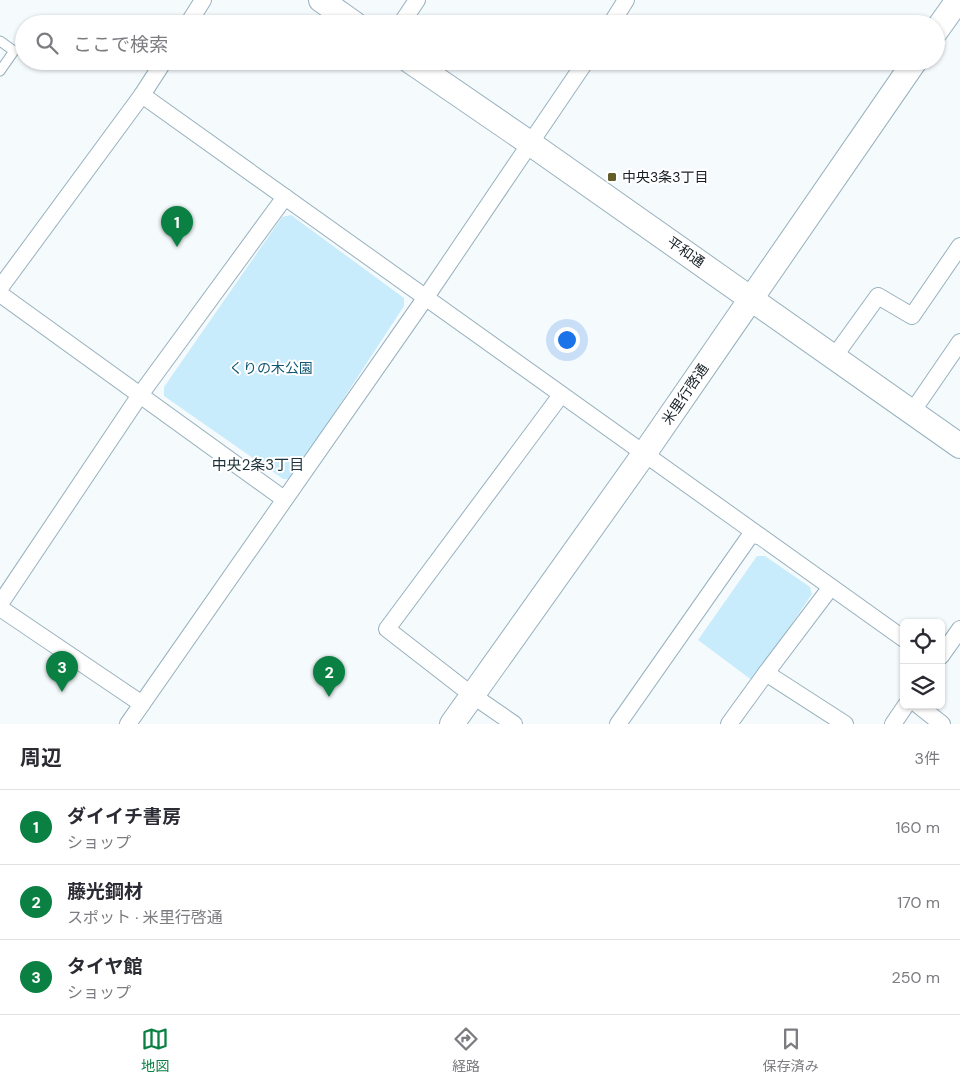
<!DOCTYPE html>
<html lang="ja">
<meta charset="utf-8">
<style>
:root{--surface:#fff;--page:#f2f2f3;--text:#2b2b33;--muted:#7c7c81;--line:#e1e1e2;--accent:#0b8043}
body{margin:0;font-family:"DM Sans","Noto Sans JP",sans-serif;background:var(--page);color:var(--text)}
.controls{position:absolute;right:15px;bottom:15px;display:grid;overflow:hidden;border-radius:8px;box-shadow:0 1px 4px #0004}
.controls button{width:45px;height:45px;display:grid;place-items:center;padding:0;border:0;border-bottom:1px solid var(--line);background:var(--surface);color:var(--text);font:25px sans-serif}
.you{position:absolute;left:566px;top:339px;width:18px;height:18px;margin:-12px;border:4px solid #fff;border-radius:50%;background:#1a73e8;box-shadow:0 0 0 8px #1a73e833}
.badge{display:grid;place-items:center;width:32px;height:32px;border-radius:50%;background:var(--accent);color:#fff;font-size:16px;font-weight:700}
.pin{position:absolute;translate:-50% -41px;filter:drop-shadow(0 1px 2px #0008)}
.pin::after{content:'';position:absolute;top:26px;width:18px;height:15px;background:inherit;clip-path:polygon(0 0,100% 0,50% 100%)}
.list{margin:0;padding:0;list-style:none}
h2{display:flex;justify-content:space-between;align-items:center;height:65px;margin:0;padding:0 20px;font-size:21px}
h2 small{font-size:16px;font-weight:400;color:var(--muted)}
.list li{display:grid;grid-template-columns:32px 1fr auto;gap:15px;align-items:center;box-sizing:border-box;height:75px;padding:0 20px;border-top:1px solid var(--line)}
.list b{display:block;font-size:19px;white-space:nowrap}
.list p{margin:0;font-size:16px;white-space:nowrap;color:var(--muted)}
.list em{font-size:16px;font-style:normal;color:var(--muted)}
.icon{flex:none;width:28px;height:28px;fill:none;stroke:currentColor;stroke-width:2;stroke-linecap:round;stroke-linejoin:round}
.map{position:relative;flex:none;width:960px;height:724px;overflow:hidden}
.search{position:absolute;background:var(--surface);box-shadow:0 1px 4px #0004;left:15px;right:15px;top:15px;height:55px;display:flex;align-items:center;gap:12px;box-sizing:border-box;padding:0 18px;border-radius:28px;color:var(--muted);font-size:19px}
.sheet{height:290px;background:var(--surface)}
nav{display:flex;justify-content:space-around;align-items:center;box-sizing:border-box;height:70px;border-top:1px solid var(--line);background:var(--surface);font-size:14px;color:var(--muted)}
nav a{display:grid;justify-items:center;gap:2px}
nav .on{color:var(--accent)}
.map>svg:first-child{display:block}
</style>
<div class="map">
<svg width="960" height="724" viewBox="0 0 960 724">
<rect width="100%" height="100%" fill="#f5fafd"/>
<g fill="#c9ecfd">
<path d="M291,215L404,298V306L291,479H283L164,396V387L282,217Z"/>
<path d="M757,556H765L810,587L812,594L753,681L698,640Z"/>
</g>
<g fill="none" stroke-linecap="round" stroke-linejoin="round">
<defs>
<path id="lane" d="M0,41L14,51L0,71"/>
<g id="street">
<path d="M188,24L203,0"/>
<path d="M401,24L417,0"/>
<path d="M611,24L626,0"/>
<path d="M142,95L904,639"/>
<path d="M0,288L142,95L164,61"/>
<path d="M0,294L284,499"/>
<path d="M834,357L878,296L912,316L960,246"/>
<path d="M912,412L960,342"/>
<path d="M0,604L140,395L285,197"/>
<path d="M0,608L142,704"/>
<path d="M941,656L960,629"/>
<path d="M766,673L845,724"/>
<path d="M918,705L942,724"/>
<path d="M128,724L426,297L586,61"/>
<path d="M514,724L472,695L387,629L561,395"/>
<path d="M618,724L752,533L758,536"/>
<path d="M729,724L766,673L831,587"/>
<path d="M893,724L906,705"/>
</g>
<g id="secondary">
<path d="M321,0L355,24"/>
<path d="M936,31L958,0"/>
<path d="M410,61L531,144L960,446"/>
<path d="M452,724L644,454L915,61"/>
</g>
</defs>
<use href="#lane" stroke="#97b1be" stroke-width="11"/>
<use href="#street" stroke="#97b1be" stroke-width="18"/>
<use href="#secondary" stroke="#97b1be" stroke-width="26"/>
<use href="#lane" stroke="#fff" stroke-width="9"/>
<use href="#street" stroke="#fff" stroke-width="16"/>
<use href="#secondary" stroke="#fff" stroke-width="24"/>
</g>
<rect fill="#635d29" stroke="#fff" stroke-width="2" x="607" y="172" width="10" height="10" rx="2.5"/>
<g text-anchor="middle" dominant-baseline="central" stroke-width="4" stroke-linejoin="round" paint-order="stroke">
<g font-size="14" fill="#151e23" stroke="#fff" text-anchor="start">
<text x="622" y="177">中央3条3丁目</text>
</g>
<g font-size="14" fill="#151e23" stroke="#fff">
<text transform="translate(686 252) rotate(35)">平和通</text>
<text transform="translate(685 394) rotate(-56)">米里行啓通</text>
</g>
<g font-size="14" fill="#0f5772" stroke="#fff">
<text x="271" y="368">くりの木公園</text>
</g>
<g font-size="15" fill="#1b313b" stroke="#fff">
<text x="258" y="465">中央2条3丁目</text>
</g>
</g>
</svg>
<div class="controls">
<button><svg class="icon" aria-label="locate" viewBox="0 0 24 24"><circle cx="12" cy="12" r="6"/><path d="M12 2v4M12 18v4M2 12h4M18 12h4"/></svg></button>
<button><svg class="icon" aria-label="layers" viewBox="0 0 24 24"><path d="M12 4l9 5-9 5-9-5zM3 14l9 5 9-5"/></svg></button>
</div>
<div class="you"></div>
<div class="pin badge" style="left:177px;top:247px">1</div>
<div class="pin badge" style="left:329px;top:697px">2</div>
<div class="pin badge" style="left:62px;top:692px">3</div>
<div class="search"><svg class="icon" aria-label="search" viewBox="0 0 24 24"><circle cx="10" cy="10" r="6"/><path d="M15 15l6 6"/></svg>ここで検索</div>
</div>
<section class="sheet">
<h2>周辺<small>3件</small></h2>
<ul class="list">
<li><span class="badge">1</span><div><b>ダイイチ書房</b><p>ショップ</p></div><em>160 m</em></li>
<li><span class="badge">2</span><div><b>藤光鋼材</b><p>スポット · 米里行啓通</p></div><em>170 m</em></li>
<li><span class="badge">3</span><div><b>タイヤ館</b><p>ショップ</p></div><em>250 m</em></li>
</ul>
</section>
<nav>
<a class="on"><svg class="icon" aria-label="map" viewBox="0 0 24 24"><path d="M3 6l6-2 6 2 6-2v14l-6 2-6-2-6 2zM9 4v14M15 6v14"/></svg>地図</a>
<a><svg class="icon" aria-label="directions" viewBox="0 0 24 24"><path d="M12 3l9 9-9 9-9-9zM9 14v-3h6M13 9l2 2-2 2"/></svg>経路</a>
<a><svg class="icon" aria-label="saved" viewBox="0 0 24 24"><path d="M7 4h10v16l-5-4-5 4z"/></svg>保存済み</a>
</nav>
